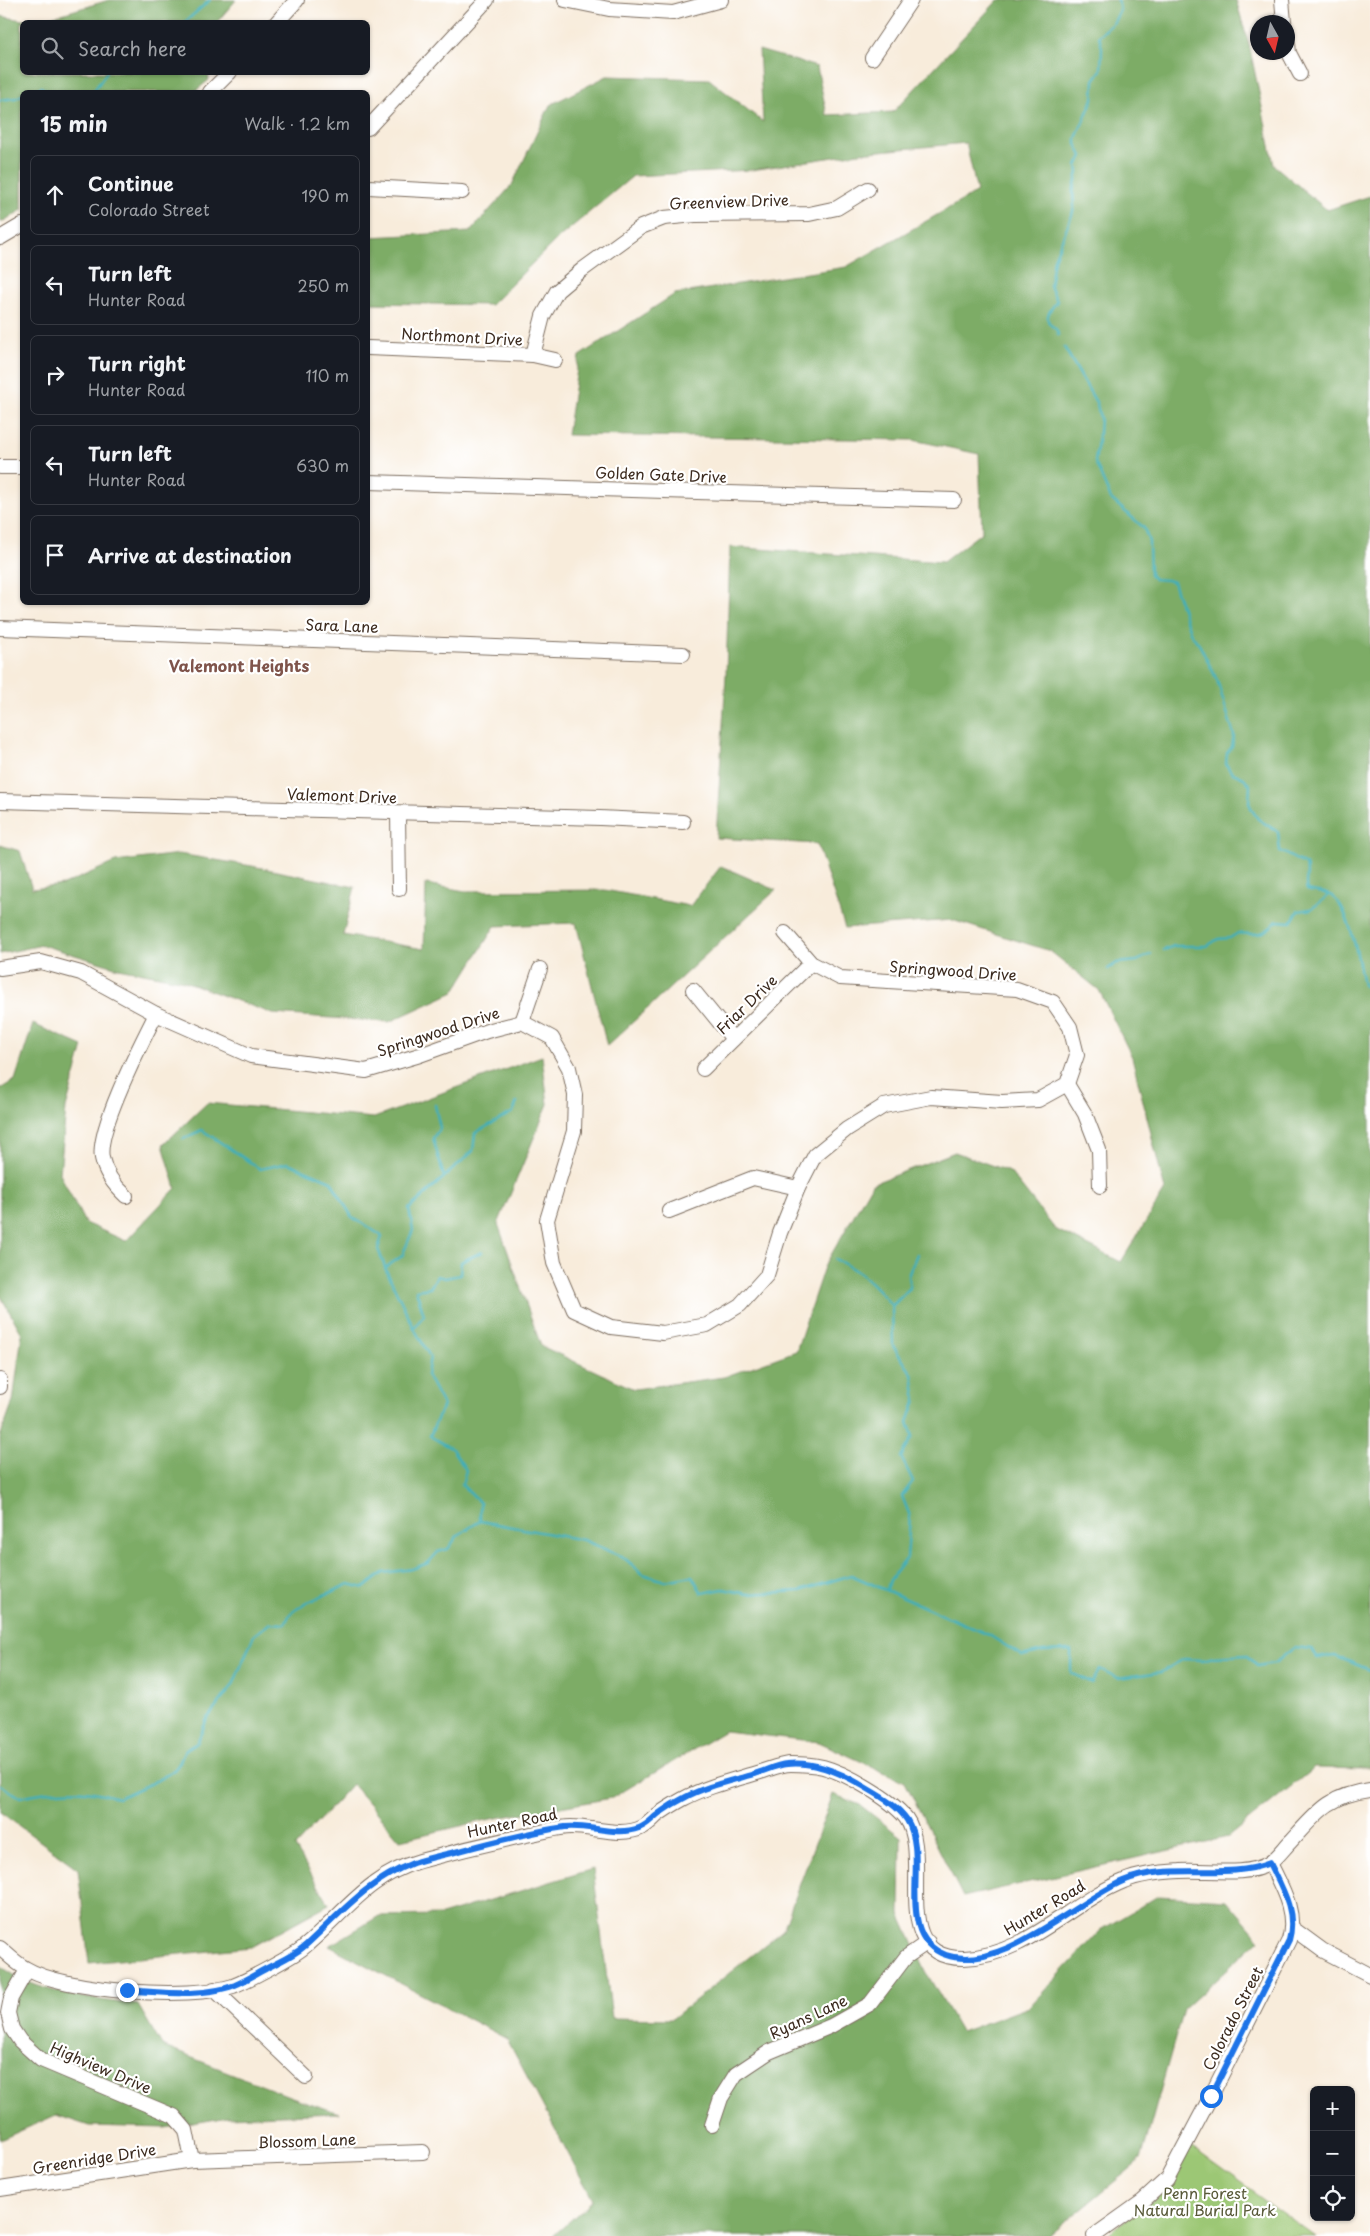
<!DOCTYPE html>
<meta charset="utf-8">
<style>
:root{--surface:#171b24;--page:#20242c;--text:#f1f3f6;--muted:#9ea1a6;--line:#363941}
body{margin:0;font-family:"Playpen Sans",sans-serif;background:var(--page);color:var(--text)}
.controls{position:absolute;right:15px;bottom:15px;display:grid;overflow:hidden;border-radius:8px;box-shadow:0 1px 4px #0004}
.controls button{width:45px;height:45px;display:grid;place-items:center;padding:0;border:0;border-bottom:1px solid var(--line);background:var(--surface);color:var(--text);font:25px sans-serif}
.compass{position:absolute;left:1250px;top:15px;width:45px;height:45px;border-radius:50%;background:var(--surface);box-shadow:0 1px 4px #0004;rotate:172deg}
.stop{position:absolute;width:15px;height:15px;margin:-11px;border:4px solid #1a73e8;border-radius:50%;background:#fff}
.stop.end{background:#1a73e8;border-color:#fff;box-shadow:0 1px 5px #0008}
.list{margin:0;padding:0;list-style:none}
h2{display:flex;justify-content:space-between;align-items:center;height:65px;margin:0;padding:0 20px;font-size:21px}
h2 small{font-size:16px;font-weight:400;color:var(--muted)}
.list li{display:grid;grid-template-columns:32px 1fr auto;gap:15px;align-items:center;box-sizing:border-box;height:80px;margin:0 10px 10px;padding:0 10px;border:1px solid var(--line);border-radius:8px}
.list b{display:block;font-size:19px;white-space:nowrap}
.list p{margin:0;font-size:16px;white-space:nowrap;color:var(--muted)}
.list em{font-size:16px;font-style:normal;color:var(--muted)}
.icon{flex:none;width:28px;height:28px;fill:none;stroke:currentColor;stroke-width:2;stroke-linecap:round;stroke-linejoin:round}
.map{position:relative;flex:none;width:1370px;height:2236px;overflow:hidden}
.search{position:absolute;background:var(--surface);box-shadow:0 1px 4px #0004;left:20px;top:20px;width:350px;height:55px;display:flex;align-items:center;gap:12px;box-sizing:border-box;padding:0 18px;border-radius:8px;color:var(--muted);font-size:19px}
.panel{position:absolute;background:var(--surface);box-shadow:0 1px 4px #0004;left:20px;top:90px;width:350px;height:515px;border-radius:8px}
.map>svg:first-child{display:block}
</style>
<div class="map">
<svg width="1370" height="2236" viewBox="0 0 1370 2236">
<rect width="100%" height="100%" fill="#fff"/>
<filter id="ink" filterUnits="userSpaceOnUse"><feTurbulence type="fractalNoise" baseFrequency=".02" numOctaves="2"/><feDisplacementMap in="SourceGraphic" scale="10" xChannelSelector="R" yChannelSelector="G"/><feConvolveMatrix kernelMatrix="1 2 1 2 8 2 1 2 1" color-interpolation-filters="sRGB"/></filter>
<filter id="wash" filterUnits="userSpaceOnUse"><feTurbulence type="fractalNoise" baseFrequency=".0096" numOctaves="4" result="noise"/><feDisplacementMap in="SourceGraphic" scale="20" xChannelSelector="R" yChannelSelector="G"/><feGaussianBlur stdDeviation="1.12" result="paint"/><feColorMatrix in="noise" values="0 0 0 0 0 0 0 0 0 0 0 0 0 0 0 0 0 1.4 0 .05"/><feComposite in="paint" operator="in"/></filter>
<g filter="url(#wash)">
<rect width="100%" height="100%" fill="#f8ecdb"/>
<path fill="#9cc774" stroke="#6c7849" d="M1193,2148L1315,2236H1105L1171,2186L1189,2149Z"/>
<g fill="#7dac66" stroke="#5c6b42">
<path d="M109,0H236L217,22H34Z"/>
<path d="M998,0H1236L1250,49L1274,165L1327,210L1370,196V1769L1314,1768L1228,1837L963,1897L905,1782L819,1742L725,1731L612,1798L491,1819L400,1840L352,1784L295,1847L329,1904L251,1947L89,1963L78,1869L0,1812V1437L13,1401L22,1334L0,1295V1089L15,1080L33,1024L83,1046L66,1108L60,1174L85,1223L126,1241L176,1188L163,1145L207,1103L374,1118L542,1056L548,1104L498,1224L541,1346L634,1389L724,1377L796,1351L824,1267L872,1184L955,1152L1010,1172L1055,1229L1121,1262L1165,1190L1132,1057L1099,990L1050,951L952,920L845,928L817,844L716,838L726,675L730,547L943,562L982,532L979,454L913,440L567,435L579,356L675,294L846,267L977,192L966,143L859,153L752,170L633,176L556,240L491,305L368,303V237L470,232L512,185L550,105L607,76L709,79L763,122L759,50L817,67L827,115L893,112Z"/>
<path d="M0,16L33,22H22V72H208L209,80L194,92H22V210L0,223Z"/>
<path d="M0,845L20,851L32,889L63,885L115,862L179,854L252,866L355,887L343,935L424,949L426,884L465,891L605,890L690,906L721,866L776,890L607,1046L576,923L495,926L454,992L389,1022L273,1014L184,981L118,968L42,945L0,954Z"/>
<path d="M833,1794L860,1805L901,1837L900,1914L926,1972L961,2032L1029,2007L1101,1930L1158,1896L1227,1900L1260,1939L1183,2010L1141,2160L1048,2236H553L593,2200L507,2039L329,1946L379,1916L441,1915L593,1869L612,2018L672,2019L783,1930Z"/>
<path d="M0,1965C34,1994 94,1999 138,2005L162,2046L289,2096L339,2113L228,2117L165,2128L89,2126L56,2115L0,2140Z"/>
</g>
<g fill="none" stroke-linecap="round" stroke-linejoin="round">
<g stroke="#3fafb9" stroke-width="2.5">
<path d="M185,22L210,0"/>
<path d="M29,92L41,87L49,92"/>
<path d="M93,92L107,72"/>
<path d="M0,100L16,98L22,95"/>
<path d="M1058,335C1057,329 1056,329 1052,326C1042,318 1052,308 1057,301L1050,286L1054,259L1072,215L1074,207L1073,192L1078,172L1077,166L1082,156L1076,144V138L1093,99L1094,80L1101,70L1102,48L1099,36L1114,22L1120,10L1118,0"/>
<path d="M1064,347L1097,404L1100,418L1099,433L1095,462L1111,499L1144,528L1149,542L1150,575L1154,579L1167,580L1173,582L1190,632L1200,646L1217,680L1234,735L1232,747L1227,753L1226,764L1231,772L1244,778L1250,785L1249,803L1252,810L1258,819L1278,832L1280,851L1306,865C1309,874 1304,882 1307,890C1316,893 1327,891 1333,897C1351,912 1359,963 1363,985L1370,990"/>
<path d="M1164,950L1174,946H1207L1218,939L1230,938L1238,933C1258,935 1263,936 1277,921L1291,922L1298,911L1311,909L1327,897V893"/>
<path d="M1108,969L1117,963L1137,961L1151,954"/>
<path d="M435,1105L440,1128L433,1138L444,1177"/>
<path d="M183,1139L202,1130L260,1169L288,1163L331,1181L352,1217L382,1236L378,1249L385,1267"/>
<path d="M835,1259C863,1273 873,1283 892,1306"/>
<path d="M414,1328L424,1315L416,1290L430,1288L437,1276L445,1278L460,1275L461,1262L482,1252"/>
<path d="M480,1521V1503L462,1485L466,1470L452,1449L430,1436L443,1405L427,1375L430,1357L414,1328L385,1268L402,1256L413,1230L409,1209L473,1151L475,1133L513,1112L517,1102"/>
<path d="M887,1589L890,1580L907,1558L910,1516L902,1496L913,1481L901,1457L913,1437L908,1422L916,1400L912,1374L893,1346L892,1306L910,1288L908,1276L917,1254"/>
<path d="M0,1785L20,1797C54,1789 84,1787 118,1798C132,1792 164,1779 175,1769C186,1757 177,1753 197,1743L207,1719L233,1685L254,1635L270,1623L285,1624L290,1614L304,1604L349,1584L364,1588L383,1573L412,1569L428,1563L438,1552L448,1549L458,1535L480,1521L583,1540L623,1557L643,1574L665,1581L692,1576L702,1593L723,1589L748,1594L800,1591L851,1575L989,1635L1022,1656L1043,1651L1071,1650V1673L1092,1683L1100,1669L1118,1678L1161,1672L1184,1659L1202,1660L1213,1657L1246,1655L1257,1666L1275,1663L1295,1647L1312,1649L1317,1658L1335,1656L1370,1670"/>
</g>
</g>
</g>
<g filter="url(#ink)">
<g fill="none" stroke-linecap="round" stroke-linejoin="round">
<defs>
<g id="minor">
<path d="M565,0L609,9L673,13L721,0"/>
<path d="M1282,0L1284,22"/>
<path d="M277,22L297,0"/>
<path d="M1288,44L1289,53L1300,74"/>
<path d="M872,58L911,0"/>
<path d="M210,92L230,72"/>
<path d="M368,128L487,0"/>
<path d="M368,187L462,192"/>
<path d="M0,238L22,225"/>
<path d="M368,348L533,355L555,360"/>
<path d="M533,355L543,316L557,291L582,270L641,227L664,218L695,215L809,214L837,208L868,189"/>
<path d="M0,467H22"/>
<path d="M368,482L954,500"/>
<path d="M0,628L683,654"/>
<path d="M0,801L600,818L683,822"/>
<path d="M398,813L399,889"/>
<path d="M0,968L41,962L81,973L156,1014L251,1056L366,1071L420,1055L487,1031L522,1022L552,1038L569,1068L575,1095L574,1131L547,1220L554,1263L574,1310L611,1327L663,1333L707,1325L740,1305L767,1275L780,1233L798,1188L815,1155L847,1129L884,1106L931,1097L1002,1102L1038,1100L1067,1084L1077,1055L1070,1027L1053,1002L1017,989L840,978L811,963L785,933"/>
<path d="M693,990L733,1039"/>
<path d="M522,1022L540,969"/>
<path d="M703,1069L811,963"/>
<path d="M1067,1084L1085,1114L1099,1150L1100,1186"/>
<path d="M126,1196C115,1186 105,1173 102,1158C96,1130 142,1042 156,1014"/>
<path d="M669,1211L753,1178L798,1188"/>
<path d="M0,1380V1387"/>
<path d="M1292,1928L1322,1950L1370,1975"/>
<path d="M0,1948C8,1955 16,1963 25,1968C64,1992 190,2000 233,1986C248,1980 292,1957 304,1947C344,1914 367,1876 420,1861C457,1851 494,1842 531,1834C544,1832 558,1827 571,1827C594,1827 622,1838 643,1827C648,1824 652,1820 656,1816C664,1810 674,1804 683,1799C707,1786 734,1780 760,1772C770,1769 781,1764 791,1764C801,1764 814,1765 823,1767C846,1773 891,1799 906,1818C934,1857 886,1959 964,1958C1026,1956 1069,1903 1124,1881C1140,1874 1162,1872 1180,1871C1205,1869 1246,1877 1268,1864C1277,1859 1284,1848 1291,1841C1317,1813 1329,1795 1370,1790"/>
<path d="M27,1970L11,1998L8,2013L12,2029L20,2041L41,2060L174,2116L186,2130L192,2160"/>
<path d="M214,1989L306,2077"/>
<path d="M712,2125L721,2098L736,2074L769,2052L831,2026L870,2004L906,1957L928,1942"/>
<path d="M0,2189L192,2160L423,2152"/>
<path d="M1094,2236L1143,2201L1167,2179L1211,2096L1289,1940C1297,1912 1282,1888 1270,1863"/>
</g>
</defs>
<use href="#minor" stroke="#7d6e60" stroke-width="16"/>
<use href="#minor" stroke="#fff" stroke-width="14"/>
</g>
</g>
<g fill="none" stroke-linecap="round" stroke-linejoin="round" filter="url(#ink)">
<path stroke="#1a73e8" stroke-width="6" d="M127,1990C159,1993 204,1997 235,1985C247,1980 259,1972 271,1966C283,1960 296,1954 306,1945C341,1913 367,1881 413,1863C427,1858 444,1855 459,1851C493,1842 530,1832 565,1827C589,1824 615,1837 639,1828C648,1825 653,1817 661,1812C668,1807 676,1802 684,1798C706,1786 731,1781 754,1774C765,1771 776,1765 787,1764C812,1761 837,1771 858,1783C874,1793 896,1803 907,1820C931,1858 892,1936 946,1955C1000,1974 1075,1902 1123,1881C1170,1861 1224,1881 1270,1863C1282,1888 1297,1912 1289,1940L1211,2096"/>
</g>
<g text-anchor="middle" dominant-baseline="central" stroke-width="4.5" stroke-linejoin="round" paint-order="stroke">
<g font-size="15" fill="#3b2a1e" stroke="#fff">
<text transform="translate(729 201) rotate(-2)">Greenview Drive</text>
<text transform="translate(462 336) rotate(3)">Northmont Drive</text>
<text transform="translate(661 474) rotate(2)">Golden Gate Drive</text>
<text transform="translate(342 625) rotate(2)">Sara Lane</text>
<text transform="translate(342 795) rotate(2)">Valemont Drive</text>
<text transform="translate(953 970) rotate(4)">Springwood Drive</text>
<text transform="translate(746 1004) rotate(-44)">Friar Drive</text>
<text transform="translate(438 1031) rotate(-18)">Springwood Drive</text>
<text transform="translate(512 1822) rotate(-12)">Hunter Road</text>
<text transform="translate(1044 1907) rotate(-31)">Hunter Road</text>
<text transform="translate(808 2016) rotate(-25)">Ryans Lane</text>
<text transform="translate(1232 2018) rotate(-63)">Colorado Street</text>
<text transform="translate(101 2067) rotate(23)">Highview Drive</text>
<text transform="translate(307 2140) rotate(-2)">Blossom Lane</text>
<text transform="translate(94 2158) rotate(-9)">Greenridge Drive</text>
</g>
<g font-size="15" fill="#585938" stroke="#fff">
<text x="1205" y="2192">Penn Forest<tspan x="1205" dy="17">Natural Burial Park</tspan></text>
</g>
<g font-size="16" font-weight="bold" fill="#7f544b" stroke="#fff">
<text x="239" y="665">Valemont Heights</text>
</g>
</g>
</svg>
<div class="controls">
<button>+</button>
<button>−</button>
<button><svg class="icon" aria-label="locate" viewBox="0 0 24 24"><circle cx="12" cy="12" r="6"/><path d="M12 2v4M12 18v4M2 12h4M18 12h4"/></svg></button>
</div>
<svg class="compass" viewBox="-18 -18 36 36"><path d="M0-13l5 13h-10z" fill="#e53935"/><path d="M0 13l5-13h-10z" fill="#9ea1a6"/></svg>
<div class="stop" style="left:1211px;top:2096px"></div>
<div class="stop end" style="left:127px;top:1990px"></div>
<div class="search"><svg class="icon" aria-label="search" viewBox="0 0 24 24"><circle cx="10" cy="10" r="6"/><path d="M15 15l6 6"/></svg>Search here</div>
<section class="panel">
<h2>15 min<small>Walk · 1.2 km</small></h2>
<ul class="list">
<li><svg class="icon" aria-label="ahead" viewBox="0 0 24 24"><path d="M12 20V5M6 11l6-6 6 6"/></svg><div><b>Continue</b><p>Colorado Street</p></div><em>190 m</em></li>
<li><svg class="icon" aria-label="left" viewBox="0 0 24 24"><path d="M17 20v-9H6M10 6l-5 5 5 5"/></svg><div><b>Turn left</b><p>Hunter Road</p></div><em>250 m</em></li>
<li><svg class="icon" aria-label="right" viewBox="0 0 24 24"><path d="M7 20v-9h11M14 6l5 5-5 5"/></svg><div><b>Turn right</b><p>Hunter Road</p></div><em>110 m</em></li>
<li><svg class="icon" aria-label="left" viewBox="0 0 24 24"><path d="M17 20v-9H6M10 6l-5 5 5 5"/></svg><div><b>Turn left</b><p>Hunter Road</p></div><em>630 m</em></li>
<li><svg class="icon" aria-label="arrive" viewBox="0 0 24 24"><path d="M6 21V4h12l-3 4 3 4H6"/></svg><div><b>Arrive at destination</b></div></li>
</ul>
</section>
</div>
